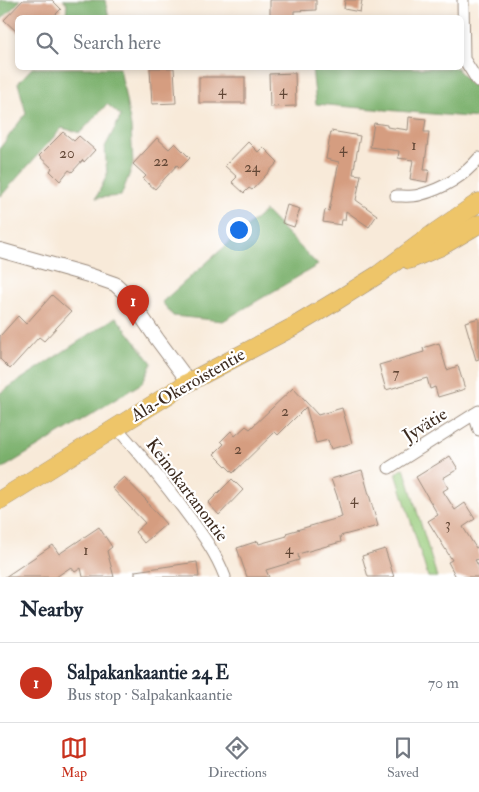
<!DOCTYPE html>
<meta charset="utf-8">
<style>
:root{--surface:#fff;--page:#f2f2f3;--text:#1f2937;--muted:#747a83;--line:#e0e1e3;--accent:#c8321e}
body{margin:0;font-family:"IM FELL Double Pica",serif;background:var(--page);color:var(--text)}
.you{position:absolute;left:238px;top:229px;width:18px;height:18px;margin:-12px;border:4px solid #fff;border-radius:50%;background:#1a73e8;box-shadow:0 0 0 8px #1a73e833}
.badge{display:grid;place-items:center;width:32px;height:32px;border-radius:50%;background:var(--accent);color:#fff;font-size:16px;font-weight:700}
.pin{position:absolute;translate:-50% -41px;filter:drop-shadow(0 1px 2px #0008)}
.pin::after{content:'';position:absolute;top:26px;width:18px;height:15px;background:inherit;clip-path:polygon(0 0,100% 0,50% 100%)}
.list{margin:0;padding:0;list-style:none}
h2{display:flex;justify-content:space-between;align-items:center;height:65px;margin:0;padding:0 20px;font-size:21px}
h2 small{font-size:16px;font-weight:400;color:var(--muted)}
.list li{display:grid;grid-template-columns:32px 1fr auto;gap:15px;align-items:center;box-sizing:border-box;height:80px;padding:0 20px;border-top:1px solid var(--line)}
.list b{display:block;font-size:19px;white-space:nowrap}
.list p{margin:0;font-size:16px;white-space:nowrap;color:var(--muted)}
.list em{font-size:16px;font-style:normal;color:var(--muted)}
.icon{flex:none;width:28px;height:28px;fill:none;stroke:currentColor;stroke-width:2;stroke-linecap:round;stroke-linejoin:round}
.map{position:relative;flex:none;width:479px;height:577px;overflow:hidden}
.search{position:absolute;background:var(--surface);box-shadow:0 2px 8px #0003;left:15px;right:15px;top:15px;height:55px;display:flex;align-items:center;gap:12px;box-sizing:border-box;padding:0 18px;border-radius:8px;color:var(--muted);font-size:19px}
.sheet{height:145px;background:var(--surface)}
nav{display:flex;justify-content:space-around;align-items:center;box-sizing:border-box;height:70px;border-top:1px solid var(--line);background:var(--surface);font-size:14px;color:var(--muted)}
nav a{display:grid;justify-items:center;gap:2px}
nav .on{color:var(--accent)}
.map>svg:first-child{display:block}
</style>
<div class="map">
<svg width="479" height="577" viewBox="0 0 479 577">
<rect width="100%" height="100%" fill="#fff"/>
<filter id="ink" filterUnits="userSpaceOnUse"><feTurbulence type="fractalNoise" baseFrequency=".02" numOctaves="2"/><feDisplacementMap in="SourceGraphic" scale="10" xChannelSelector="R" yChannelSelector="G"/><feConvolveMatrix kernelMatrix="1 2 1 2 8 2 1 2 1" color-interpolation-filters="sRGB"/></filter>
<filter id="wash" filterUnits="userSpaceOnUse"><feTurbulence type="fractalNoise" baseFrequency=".0096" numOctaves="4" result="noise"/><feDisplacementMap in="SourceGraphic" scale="20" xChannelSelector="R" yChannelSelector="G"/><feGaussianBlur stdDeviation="1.12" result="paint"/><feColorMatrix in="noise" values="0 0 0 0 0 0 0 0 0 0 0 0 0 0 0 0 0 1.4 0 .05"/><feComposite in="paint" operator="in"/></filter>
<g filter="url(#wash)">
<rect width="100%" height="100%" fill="#f8ead9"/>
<path fill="#99cc7d" stroke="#6a7b4e" d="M404,468L437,577H428L396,473Z"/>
<g fill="#7ab06c" stroke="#5a6d45">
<path d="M0,0H21L0,21Z"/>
<path d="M63,0H105L109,17H66L67,3Z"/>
<path d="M32,68H120L131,127L133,165L121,196L96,198L107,175L105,147L121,116L107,104L80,133L62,128L0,197V148L26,113L18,83Z"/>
<path d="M312,68H458V70L470,83L479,90V118L316,104Z"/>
<path d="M265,211L318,265L223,321L173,316L162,302Z"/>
<path d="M116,317L152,363L142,383L0,470V393Z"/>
</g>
<g id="blocks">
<g fill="#d59d80">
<path d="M23,0H52L61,9L52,18H18V33L4,20Z"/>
<path d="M270,0H316V10L294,11V18H270Z"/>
<path d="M345,0H362L360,12L344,9Z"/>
<path d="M150,68H174L176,103L152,104Z"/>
<path d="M295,73L296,106L270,107L269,74Z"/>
<rect x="199" y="77" width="46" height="26"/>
<path d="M409,117L426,119L424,132H429L424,170H429L427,182L410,179L413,160L398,158L399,151L370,147L374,123L387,125V127L408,130Z"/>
<path d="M331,131L360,136L353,174L361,175L356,200L377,215L369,227L346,211L345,220H342L341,225L323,222L325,210L329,211L339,162L326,159Z"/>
<path d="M63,132L74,141L79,136L95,150L84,162L83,160L72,172L69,170L60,181L50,171L52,168L39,156Z"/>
<path d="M157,138L169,149L175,143L190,158L180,168L177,165L155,189L143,179L146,176L133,164Z"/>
<path d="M248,142L258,152L263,147L278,162L252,190L249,188L244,193L232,182L237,177L225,166Z"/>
<path d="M287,205L300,209L294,227L282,223Z"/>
<path d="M52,295L71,312L44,341L39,337L10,369L0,359V336L18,316L26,324Z"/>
<path d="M479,318V359L476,360L465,322Z"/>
<path d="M439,343L447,370L458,366L465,389L438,397L435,387L430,389L427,378L386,390L379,365L424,352L423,348Z"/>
<path d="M293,388L318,415L342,408L352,443L331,449L328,440L316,443L306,407L278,435L275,432L233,473L214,454L224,444L221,441L231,431L235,436L246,426L250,429Z"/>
<path d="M450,456L458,469L443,478L448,488L443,491L455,510L465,503L475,519L463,527L476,548L479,546V559L475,560L479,567V577H456L448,562L452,560L428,521L438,515L416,477Z"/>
<path d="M362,470L378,526L340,536L341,542L298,554L299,560L266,570L269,577H247L237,548L258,541L259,544L287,536L286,533L342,517L337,496L331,479Z"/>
<path d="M124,477L148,502L147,503L166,524L144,543L135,532L145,523L112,488Z"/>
<path d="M232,479L243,490L219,515L208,503Z"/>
<path d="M99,527L112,547L107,551L114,577H83L81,568L75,572L71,567L56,577H5L53,545L59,554Z"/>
<path d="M385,549L394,577H368L362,556Z"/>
<path d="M197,562L199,577H135V571Z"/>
</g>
</g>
</g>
<g filter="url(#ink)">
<use href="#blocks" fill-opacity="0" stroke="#9a8a7c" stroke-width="1"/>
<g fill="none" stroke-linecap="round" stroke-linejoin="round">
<defs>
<g id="minor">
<path d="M463,0L464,59L477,80L479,82"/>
<path d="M396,196C403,196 412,197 419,195C442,189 464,176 479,158"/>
<path d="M474,414L479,430"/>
<path d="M116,427C141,455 165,484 187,514C202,534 216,553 225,577"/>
<path d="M389,468L479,411"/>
</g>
<path id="tertiary" d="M0,250L92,276L115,284L127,295L157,339L189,382"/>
<g id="primary">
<path d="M409,260L440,247L479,224"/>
<path d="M0,500L189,382L293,327L336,301L379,274L434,233L479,202"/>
</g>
</defs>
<use href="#minor" stroke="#9a8a7c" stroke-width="13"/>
<use href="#tertiary" stroke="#9a8a7c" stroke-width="16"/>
<use href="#primary" stroke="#9a8a7c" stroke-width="19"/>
<use href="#minor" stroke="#fff" stroke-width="11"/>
<use href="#tertiary" stroke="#fff" stroke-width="14"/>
<use href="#primary" stroke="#eec569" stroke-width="18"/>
</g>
</g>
<g text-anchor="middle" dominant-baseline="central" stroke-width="4.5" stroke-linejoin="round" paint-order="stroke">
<g font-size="15" fill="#624736">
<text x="222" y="90">4</text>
<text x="283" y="90">4</text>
<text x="414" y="145">1</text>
<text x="343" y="148">4</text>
<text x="67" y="153">20</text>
<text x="161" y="161">22</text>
<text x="252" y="167">24</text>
<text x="396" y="373">7</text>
<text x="285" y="411">2</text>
<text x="238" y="449">2</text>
<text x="354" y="499">4</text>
<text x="448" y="524">3</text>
<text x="289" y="549">4</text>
<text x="86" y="550">1</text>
</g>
<g font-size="18" fill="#3b2a1e" stroke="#fff">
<text transform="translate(188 385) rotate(-30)">Ala-Okeroistentie</text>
<text transform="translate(425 425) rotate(-32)">Jyvätie</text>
<text transform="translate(187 490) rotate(53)">Keinokartanontie</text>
</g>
</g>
</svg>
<div class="you"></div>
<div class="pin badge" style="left:133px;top:326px">1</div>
<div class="search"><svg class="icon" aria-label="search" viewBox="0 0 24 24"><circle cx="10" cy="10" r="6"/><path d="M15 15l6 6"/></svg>Search here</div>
</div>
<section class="sheet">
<h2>Nearby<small></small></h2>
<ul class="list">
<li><span class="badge">1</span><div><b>Salpakankaantie 24 E</b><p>Bus stop · Salpakankaantie</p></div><em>70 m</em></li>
</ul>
</section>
<nav>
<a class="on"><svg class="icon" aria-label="map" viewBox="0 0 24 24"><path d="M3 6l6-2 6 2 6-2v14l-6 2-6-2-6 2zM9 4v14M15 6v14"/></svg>Map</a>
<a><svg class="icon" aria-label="directions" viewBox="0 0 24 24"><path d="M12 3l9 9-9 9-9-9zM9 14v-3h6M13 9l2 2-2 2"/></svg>Directions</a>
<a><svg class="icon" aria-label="saved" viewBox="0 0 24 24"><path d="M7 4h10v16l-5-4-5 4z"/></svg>Saved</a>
</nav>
